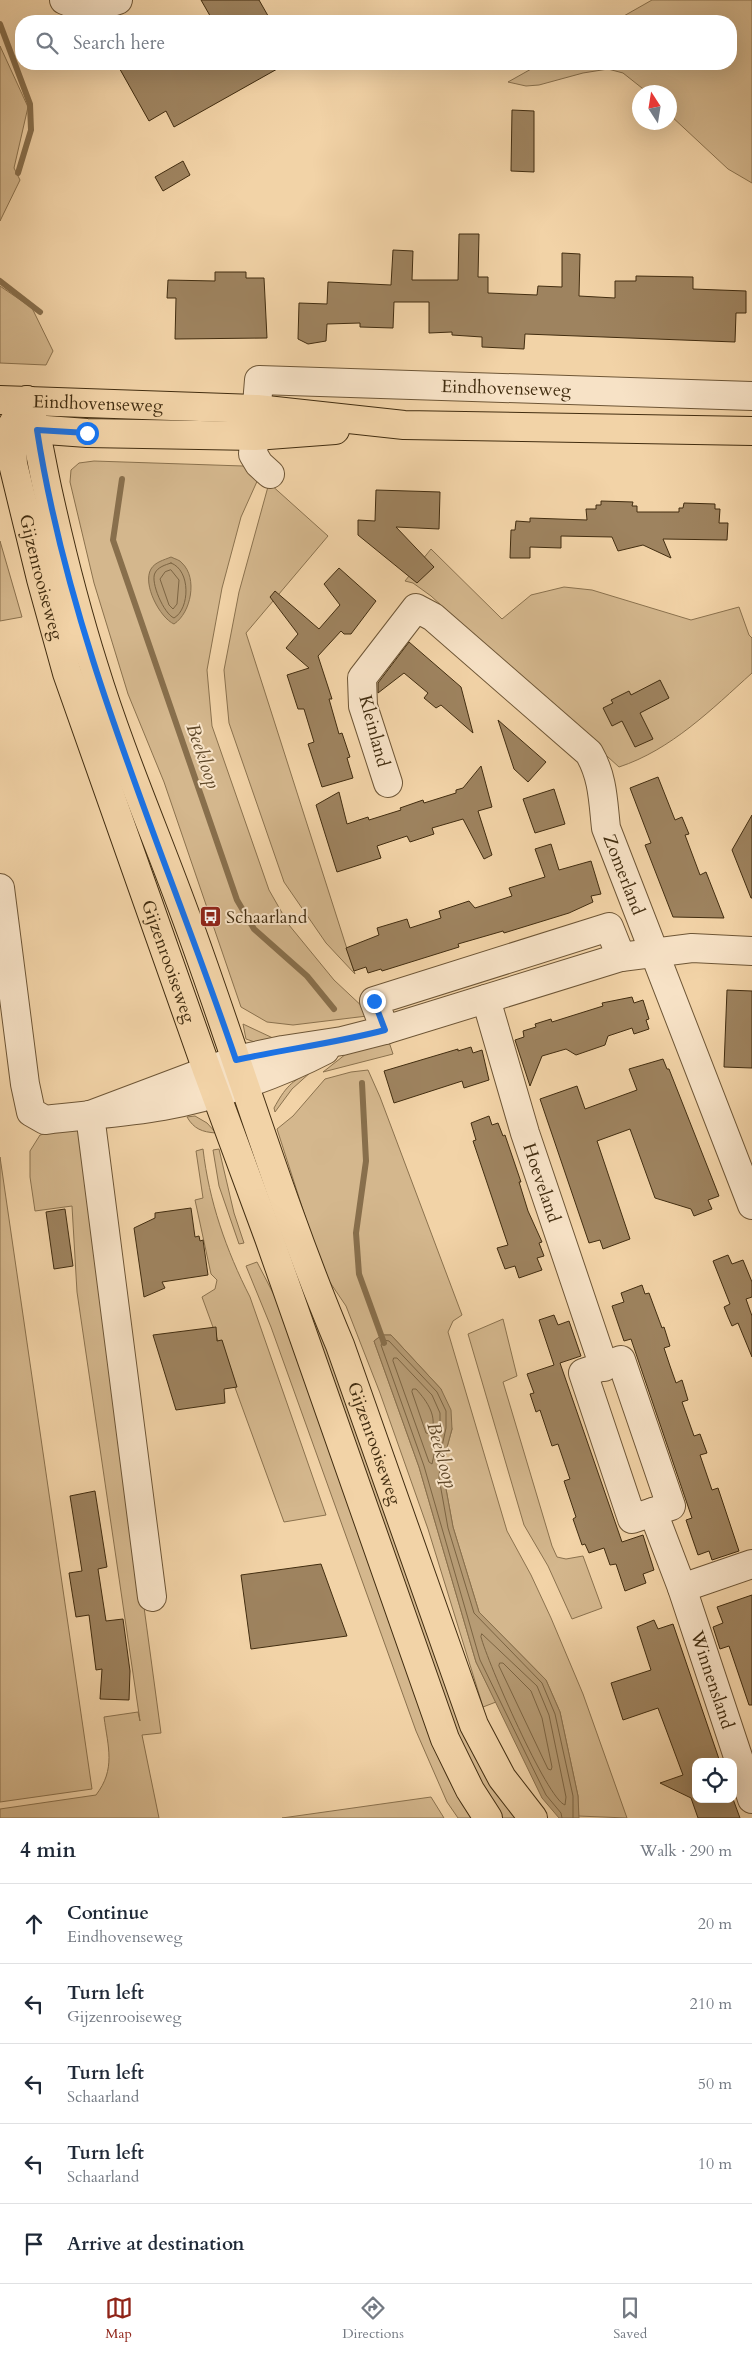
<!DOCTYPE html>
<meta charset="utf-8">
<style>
:root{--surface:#fff;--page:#f2f2f3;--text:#1f2937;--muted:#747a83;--line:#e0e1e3;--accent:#8f2418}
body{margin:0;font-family:Cardo,serif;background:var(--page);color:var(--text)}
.controls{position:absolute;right:15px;bottom:15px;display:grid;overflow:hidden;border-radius:10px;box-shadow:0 5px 20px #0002}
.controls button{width:45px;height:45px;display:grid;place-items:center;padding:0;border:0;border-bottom:1px solid var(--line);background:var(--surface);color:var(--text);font:25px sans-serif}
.compass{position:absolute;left:632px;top:85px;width:45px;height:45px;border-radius:50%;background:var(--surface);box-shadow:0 5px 20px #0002;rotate:348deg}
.stop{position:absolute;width:15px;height:15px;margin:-11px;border:4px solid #1a73e8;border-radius:50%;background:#fff}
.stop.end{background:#1a73e8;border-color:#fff;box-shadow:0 1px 5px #0008}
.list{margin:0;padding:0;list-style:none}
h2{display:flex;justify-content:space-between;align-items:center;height:65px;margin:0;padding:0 20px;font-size:21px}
h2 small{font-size:16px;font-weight:400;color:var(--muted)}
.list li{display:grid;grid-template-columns:32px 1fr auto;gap:15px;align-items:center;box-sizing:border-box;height:80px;padding:0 20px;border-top:1px solid var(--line)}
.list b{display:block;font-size:19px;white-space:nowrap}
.list p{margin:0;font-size:16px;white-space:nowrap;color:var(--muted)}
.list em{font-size:16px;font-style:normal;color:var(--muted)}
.icon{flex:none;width:28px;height:28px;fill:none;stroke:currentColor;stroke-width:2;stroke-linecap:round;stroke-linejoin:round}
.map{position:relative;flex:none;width:752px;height:1818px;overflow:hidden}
.search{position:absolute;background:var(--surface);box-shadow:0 5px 20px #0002;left:15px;right:15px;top:15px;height:55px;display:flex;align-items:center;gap:12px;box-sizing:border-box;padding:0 18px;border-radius:20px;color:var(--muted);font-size:19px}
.sheet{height:465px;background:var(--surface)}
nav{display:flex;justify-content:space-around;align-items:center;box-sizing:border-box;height:70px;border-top:1px solid var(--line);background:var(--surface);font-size:14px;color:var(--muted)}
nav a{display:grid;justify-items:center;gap:2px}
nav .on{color:var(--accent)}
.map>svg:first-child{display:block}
</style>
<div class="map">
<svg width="752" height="1818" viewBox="0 0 752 1818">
<rect width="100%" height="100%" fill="#f2d3a7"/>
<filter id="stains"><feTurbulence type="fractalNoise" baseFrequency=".004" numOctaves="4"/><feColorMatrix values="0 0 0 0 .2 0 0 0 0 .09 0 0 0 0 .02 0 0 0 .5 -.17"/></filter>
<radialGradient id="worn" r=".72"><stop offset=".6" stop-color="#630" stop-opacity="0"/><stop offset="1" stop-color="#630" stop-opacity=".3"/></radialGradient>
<g fill="#d4b78d" stroke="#8b724e">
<path d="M652,0H752V183L728,169L670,115V92H647L623,73L608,69L583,73L539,85L526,86L508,82L540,64H731V21H615Z"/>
<path d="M0,46L28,107L14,168L20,180L0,221Z"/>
<path d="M0,286L32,308L53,351L46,365L0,363Z"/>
<path d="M94,461L243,466L259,477L241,517L222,588L207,670L212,726L269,890L289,925L334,980L366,1010L367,1016L293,1025L267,1022L241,1007L164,782L128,694L94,583L70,482L71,470L79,463Z"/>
<path d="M269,483L328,536L246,633L355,974L326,943L284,882L229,723L224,670L239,592Z"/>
<path d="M0,541L22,617L0,621Z"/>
<path d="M431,549L502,619L531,595L564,587L592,590L691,620L739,607L749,635L752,638V673C712,709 671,750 619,767L431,596L413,583L405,581Z"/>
<path d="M243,1024L275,1039L266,1046L246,1039Z"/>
<path d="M388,1039L393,1054L323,1072L346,1054Z"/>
<path d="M368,1070L380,1097L462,1315L453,1321L448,1332L507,1531L531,1575L551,1618L583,1694L627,1818L578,1816V1796L560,1712L546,1680L479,1612L453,1527L444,1478L446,1451L452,1429L441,1389L391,1335H382L374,1341L419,1467L476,1662L496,1702L483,1707L428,1529L380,1393L346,1306L323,1272L277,1129L293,1116L325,1079L351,1072Z"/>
<path d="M312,1071L292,1089L275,1112L274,1108C285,1088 291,1081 312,1071Z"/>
<path d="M195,1116L207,1123L216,1133C202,1132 194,1129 187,1117Z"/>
<path d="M79,1126L161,1733L142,1735L159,1818H0V1809L96,1795C116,1769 108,1747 104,1717L138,1712L140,1721L77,1292L72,1206L35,1211L30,1177V1151L40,1135Z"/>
<path d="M203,1149C209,1201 226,1250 250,1297L326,1515L284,1522L202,1297L215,1289L217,1280L211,1274L195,1200L203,1198L196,1151Z"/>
<path d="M219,1149L234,1213L244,1243L239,1244L219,1186L213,1150Z"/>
<path d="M0,1157L92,1789L0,1802Z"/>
<path d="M257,1262L287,1320L478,1818H458L447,1802L416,1731L271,1327L246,1266Z"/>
<path d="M295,1288L323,1320L517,1818H497L477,1788Z"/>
<path d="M503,1319L517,1376L503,1382L552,1546L557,1557L566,1559L583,1556L602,1608L572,1619L548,1566L524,1525L468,1334Z"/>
<path d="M431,1797L444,1818H282Z"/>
</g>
<g fill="#b69b74" stroke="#886f4c">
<path d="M171,557C175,559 180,560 182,563C198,578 191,613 174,624C160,618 142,584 151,569C155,562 164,560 171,557Z"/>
<path d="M382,1335H391L441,1389L451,1410L452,1429L446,1451L444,1478L453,1527L479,1612L546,1680L560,1712L578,1796L579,1818H559L542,1798L476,1662L419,1467L374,1341Z"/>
</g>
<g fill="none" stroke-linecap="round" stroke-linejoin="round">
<g stroke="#7c6442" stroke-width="1">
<path d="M171,563C191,570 190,609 174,618C164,614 150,582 155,573C158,567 165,565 171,563Z"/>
<path d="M171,570L179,580L177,604L173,609L169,605L160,579L165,572Z"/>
<path d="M394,1358H397L432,1395L440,1413V1427L432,1464L429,1462L393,1361Z"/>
<path d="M413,1389H416C427,1401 439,1418 430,1434L426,1433L412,1392Z"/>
<path d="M482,1634L537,1686L549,1715L566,1797L565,1805C547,1799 487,1661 481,1637Z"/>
<path d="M500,1663H503L531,1691L542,1718L552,1767L551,1770L548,1769L499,1666Z"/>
<path d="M562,1818L561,1813L546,1795L480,1660L424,1466L381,1345L384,1340L389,1341L437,1392L446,1411V1428L441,1451L439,1478L448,1528L474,1613L542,1683L555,1714L573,1796V1818"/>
</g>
<g stroke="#886f4c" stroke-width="6">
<path d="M0,24L30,104L31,130L18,173"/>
<path d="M0,281L40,312"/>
<path d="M122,479L113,540L237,900L254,929L307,976L334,1009"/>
<path d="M362,1083L366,1161L356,1233L359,1274L384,1343"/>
</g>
</g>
<g fill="#9e835f" stroke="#422d10">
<path d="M201,0H259L271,21H213Z"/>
<path d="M117,64H286L174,127L166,111L149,121Z"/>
<path d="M512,110L534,111V172L511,171Z"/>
<path d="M183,161L190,175L163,191L155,177Z"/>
<path d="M459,234H479L478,277H488V293L537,295L538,286L562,287V253L580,254L579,296L615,298V281H636V276L693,277V289L746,291V313H736L735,342L525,334L524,349L482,347V337L452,335V332L429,333V302H394L393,328L360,327V323L327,324L326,341L308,344L298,339L299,303L327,304L328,282L391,285L393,250L413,251L412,280H458Z"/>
<path d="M215,272H246V278H264L267,338L175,339L176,298H167L168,280L215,281Z"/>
<path d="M376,490L440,492L439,529L396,527L434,567L417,583L358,535V520L375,521Z"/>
<path d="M601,501L633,502L632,506H637V512H679V508H683L684,503L715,504V509H720L719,523H728L727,540L663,539L671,558L643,545L618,551L612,537L561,536V548L530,547V558H510L511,530H515L516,521L530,522V518L587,520L586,509H596V505H601Z"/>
<path d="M339,568L376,601L351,634H344L341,631L318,656L332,699H329L339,734L342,733L350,757L347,758L353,778L322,787L308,744L314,742L304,709H298L287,675L309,668L286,648L298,634L270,597L275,591L319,629L340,605L324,584Z"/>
<path d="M409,642L461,687L473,733L441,705L436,708L424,698L428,693L404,673L378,693V683Z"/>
<path d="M660,680L669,698L640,713L653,739L635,747L622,721L612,726L603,708L613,703L611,700L629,691L631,695Z"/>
<path d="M498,720L546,762L528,782L514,769Z"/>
<path d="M481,766L492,807L478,811L492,855L484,859L463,819L432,828L434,834L410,842L407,836L377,846L381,858L337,872L316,805L339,792L347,824L368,817L369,820L401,810L400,808L423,800L424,803L456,793V790L463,788Z"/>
<path d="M658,777L675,820L682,817L689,834L685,835L700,875L706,872L724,918L673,917L645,845L651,843L630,788Z"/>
<path d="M554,789L565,824L535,833L523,799Z"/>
<path d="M752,815V898H751L732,850Z"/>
<path d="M551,844L559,870L591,861L601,894L591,896L593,902L569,913L504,933L503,931L458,944L459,947L382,971L381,969L368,973L366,967L354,971L346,948L379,935L377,928L407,919L410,928L441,918L439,911L469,901L475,908L512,896L509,888L545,877L535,849Z"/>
<path d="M727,990L752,991V1068L724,1067Z"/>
<path d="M632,997L634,1003L643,1000L649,1019L646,1020L649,1029L634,1034L632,1028L608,1036L605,1045L576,1055L566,1049L542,1056L530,1086L515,1040L524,1037L523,1031L536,1027L535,1024L551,1019L552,1022L603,1006L602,1003Z"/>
<path d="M471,1047L473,1053L482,1050L489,1080L464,1088L462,1081L459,1082L394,1103L384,1071L458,1049V1051Z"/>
<path d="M663,1059L667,1069H669L719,1196L708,1200L712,1209L694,1216L691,1209L655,1198L630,1129L597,1141L630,1239L603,1249L600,1240L589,1243L540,1099L577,1086L585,1109L637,1090L629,1069Z"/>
<path d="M489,1116L492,1125L498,1123L503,1136L505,1135L521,1182H519L528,1211L542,1242L539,1243L544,1256L537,1258L542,1270L519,1278L515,1266L505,1269L497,1248L508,1245L473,1141L476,1140L471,1123Z"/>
<path d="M191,1208L195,1237L199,1236L200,1241L203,1240L208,1275L162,1282L165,1288L144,1297L134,1228L155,1218V1213Z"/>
<path d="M65,1209L73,1266L54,1269L46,1212Z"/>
<path d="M728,1255L732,1264L743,1260L752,1282V1297L746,1299L752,1316V1357L738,1323L732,1326L728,1317L724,1307L730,1304L713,1261Z"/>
<path d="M642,1285L645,1294L649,1293L662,1328L664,1327L670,1346L664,1348L670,1366L676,1383L682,1380L688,1400L682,1402L694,1436L700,1434L707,1453L700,1455L712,1490L718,1488L739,1551L712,1560L709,1551L698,1555L686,1520L692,1518L631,1339L624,1341L612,1306L624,1302L621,1293Z"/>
<path d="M554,1315L558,1325L569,1321L581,1356L560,1363L622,1542L643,1535L654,1570L643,1574L646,1583L625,1591L616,1564L610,1565L604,1548L589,1553L585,1544L582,1545L573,1519L576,1517L564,1481L570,1479L558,1444L552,1446L540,1410L536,1412L530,1394L534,1393L527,1374L554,1365L539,1320Z"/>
<path d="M216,1327L217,1341L222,1340L237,1387L224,1389L225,1403L176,1410L153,1335Z"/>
<path d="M95,1491L107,1567L98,1569L106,1621L123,1619L130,1671L129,1700L100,1699L102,1669L96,1670L89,1615L76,1617L69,1573L82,1571L70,1496Z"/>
<path d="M321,1564L347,1636L251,1649L241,1575Z"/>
<path d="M752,1595V1705H749L729,1646L720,1649L713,1627L723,1623L717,1607Z"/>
<path d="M654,1620L658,1629L673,1624L720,1762H696V1799H733L740,1818H698L691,1798L660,1783L683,1775L658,1708L623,1720L611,1683L651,1670L637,1627Z"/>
</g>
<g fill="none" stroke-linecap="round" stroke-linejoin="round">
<defs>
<g id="minor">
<path d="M64,0L88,10L118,0"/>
<path id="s1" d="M270,474L259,464L253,454L259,380L752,396"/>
<path id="s2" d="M388,783L363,706L362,678L416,608L433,617L589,753C603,777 603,801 606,828L752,1205"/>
<path d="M0,888L25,1084L31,1112L45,1120C84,1115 124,1113 163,1106C215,1097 279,1074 325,1050"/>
<path id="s3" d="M486,999L525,1133L604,1367"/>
<path d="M385,1030L374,1001L609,927L621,957"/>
<path d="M90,1115L236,1060L283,1050L342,1041L385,1030L621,957L692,948L752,951"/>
<path d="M90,1115L152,1597"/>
<path d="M621,1360L671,1506L632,1519L583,1373Z"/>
<path id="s4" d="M653,1512L682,1588L752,1799"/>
<path d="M682,1588L752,1564"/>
</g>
<g id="major">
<path id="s5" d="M0,400L257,409L404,425L752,431"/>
<path id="s6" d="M27,400C37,430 41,461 48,492C61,551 76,610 94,667C121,755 158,839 189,925C240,1065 282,1208 340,1345L474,1725L502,1778L533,1818"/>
<path id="s7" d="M27,400L11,427L13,464L41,579L67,673L207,1070L269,1238L445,1739L470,1790L488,1818"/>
<path d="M19,428L87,433L255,436L335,430"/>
</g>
</defs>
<use href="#minor" stroke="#6e5636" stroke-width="30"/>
<use href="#major" stroke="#422d10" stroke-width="30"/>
<use href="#minor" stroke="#f7e2c6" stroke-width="28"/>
<use href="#major" stroke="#f2d3a7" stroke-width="28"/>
</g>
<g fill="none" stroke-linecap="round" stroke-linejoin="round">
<path stroke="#1a73e8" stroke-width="6" d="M87,433L37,430C71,649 165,851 236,1060C286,1049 336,1043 385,1030L374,1001"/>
</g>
<defs>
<symbol id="bus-square" viewBox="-11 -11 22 22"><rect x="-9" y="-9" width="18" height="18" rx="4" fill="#8f2418" stroke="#f7e2c6"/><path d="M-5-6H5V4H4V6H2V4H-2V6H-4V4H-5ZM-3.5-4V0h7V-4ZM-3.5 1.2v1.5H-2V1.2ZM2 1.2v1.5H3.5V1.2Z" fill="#fff"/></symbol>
</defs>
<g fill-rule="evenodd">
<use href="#bus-square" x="198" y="904" width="25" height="25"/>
</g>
<g text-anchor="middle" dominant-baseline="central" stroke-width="4" stroke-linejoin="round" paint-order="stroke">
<g font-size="18" fill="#422d10" stroke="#f7e2c6">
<text stroke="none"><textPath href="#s1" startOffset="348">Eindhovenseweg</textPath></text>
<text stroke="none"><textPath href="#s5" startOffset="98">Eindhovenseweg</textPath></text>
<text stroke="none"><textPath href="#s7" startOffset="185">Gijzenrooiseweg</textPath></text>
<text transform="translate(374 731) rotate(75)">Kleinland</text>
<text stroke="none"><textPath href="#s2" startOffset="551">Zomerland</textPath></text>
<text stroke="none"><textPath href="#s7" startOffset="590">Gijzenrooiseweg</textPath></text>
<text stroke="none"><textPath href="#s3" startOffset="192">Hoeveland</textPath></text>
<text stroke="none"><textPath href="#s6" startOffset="1101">Gijzenrooiseweg</textPath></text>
<text stroke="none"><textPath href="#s4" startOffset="178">Winnensland</textPath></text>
</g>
<g font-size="18" fill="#422d10" stroke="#f7e2c6" text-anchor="start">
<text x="226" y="917">Schaarland</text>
</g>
<g font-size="19" font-style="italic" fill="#5f4829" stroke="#f7e2c6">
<text transform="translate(203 756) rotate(71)">Beekloop</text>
<text transform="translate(442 1455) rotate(74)">Beekloop</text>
</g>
</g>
<rect width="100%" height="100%" filter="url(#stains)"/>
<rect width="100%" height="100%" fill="url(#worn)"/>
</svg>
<div class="controls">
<button><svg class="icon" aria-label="locate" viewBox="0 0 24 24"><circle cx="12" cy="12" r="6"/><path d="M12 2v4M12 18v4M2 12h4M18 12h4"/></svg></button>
</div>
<svg class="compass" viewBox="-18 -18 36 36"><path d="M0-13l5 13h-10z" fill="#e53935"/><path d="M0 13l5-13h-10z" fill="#747a83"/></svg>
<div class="stop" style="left:87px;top:433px"></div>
<div class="stop end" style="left:374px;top:1001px"></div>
<div class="search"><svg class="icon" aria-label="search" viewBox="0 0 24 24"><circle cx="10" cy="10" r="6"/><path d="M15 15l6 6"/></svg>Search here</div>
</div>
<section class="sheet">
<h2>4 min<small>Walk · 290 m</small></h2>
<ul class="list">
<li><svg class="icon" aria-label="ahead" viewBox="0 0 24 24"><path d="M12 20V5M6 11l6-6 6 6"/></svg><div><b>Continue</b><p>Eindhovenseweg</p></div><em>20 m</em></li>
<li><svg class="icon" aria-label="left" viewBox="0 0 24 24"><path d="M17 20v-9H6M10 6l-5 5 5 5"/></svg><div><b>Turn left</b><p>Gijzenrooiseweg</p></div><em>210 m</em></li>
<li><svg class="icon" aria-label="left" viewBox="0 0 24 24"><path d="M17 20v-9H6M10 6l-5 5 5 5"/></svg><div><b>Turn left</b><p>Schaarland</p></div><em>50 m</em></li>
<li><svg class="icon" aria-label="left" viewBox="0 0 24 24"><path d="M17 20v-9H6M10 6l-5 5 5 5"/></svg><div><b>Turn left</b><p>Schaarland</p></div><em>10 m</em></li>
<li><svg class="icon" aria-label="arrive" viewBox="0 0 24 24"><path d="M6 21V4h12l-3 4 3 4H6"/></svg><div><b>Arrive at destination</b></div></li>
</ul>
</section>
<nav>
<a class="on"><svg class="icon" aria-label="map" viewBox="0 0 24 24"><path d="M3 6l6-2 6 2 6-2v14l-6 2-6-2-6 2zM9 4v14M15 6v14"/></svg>Map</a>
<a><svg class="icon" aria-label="directions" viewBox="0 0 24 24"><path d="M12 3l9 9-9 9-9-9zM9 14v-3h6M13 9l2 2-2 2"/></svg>Directions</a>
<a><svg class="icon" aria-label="saved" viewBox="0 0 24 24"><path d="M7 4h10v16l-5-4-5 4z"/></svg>Saved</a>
</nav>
